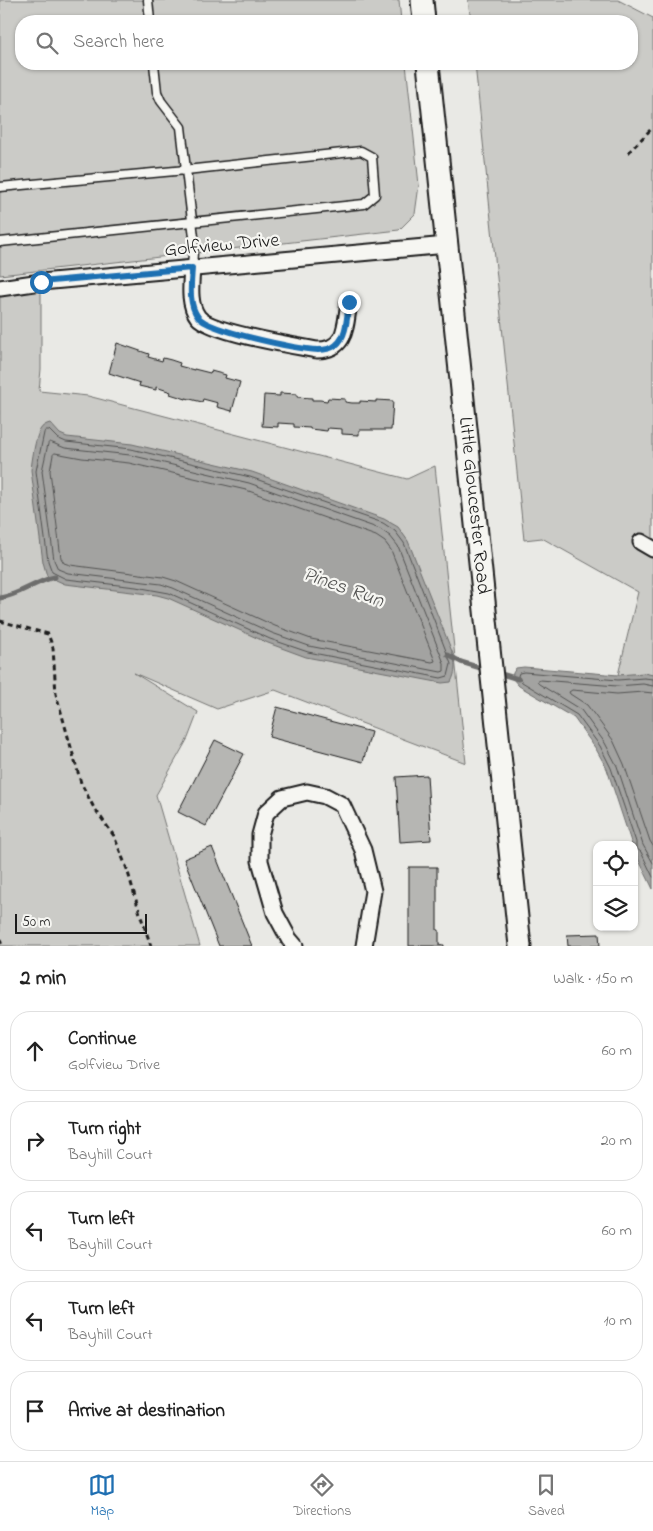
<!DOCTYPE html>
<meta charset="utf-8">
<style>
:root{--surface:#fff;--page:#f2f2f2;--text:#222;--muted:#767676;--line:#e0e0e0;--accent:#1f6fb2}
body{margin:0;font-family:"Indie Flower",sans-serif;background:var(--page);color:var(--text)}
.controls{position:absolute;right:15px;bottom:15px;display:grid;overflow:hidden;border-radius:10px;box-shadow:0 1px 4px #0004}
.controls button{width:45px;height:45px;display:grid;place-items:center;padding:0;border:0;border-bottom:1px solid var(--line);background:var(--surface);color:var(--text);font:25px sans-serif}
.scale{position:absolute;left:15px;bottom:12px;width:132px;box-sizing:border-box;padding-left:5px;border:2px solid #1c1c1c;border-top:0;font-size:14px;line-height:18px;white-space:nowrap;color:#1c1c1c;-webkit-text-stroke:4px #f6f6f2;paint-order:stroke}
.stop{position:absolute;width:15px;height:15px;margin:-11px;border:4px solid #1f6fb2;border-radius:50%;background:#fff}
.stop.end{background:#1f6fb2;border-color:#fff;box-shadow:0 1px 5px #0008}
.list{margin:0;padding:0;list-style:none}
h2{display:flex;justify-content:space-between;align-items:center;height:65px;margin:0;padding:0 20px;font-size:21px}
h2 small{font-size:16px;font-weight:400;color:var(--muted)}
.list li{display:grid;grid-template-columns:32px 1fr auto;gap:15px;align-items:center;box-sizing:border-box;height:80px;margin:0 10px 10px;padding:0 10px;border:1px solid var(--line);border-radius:20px}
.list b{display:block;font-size:19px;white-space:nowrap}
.list p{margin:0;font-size:16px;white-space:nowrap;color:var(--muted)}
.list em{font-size:16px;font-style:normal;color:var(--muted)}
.icon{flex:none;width:28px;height:28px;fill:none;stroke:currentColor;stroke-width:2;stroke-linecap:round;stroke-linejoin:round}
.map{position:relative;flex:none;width:653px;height:946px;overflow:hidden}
.search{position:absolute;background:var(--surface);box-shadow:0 1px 4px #0004;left:15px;right:15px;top:15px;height:55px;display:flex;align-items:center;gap:12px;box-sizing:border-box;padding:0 18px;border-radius:20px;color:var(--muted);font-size:19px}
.sheet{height:515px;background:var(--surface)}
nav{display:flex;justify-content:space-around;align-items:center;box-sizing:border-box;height:70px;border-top:1px solid var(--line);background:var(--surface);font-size:14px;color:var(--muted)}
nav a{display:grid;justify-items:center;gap:2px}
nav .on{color:var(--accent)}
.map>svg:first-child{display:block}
</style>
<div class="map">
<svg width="653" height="946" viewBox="0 0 653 946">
<rect width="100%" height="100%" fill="#e9e9e5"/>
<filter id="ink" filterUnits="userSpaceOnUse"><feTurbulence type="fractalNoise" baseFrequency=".02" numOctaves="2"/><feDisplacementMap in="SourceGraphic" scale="10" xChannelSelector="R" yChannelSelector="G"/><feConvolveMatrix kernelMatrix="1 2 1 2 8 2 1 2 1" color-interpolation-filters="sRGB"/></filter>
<g filter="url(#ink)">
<g fill="#cbcbc7" stroke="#747472">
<path d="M0,0H399L401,21H21V64H406L419,185L415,214L399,230L0,275Z"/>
<path d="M468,0H618L653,18V693L618,675L638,592L542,538L524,540L475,64H632V21H471Z"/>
<path d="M41,282V369L39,391L88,396L407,479L435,466L466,763L275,690L217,709L134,673L198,712L188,738L156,795L200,946H0V288Z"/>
</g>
<g fill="#a3a3a1" stroke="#6d6d6c">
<path d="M50,423L60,434L67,437L132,444L252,472L384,519L398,527L408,541L453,654C456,664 456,672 451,682L442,683L306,657L268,643L168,598L157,595L65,584L47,576L43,562L31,470C32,461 35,438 40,430C42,426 46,424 50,423Z"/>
<path d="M524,667L618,675L644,673L653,675V889L634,850V845H632L607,769L596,749L574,718L519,686L512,678L513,673L516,668Z"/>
</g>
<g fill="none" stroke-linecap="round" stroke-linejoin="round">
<g stroke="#525251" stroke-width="1">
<path d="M46,430H49L57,438L66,442L131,449L250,477L383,523L395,531L404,543L448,656L451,664L448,676L441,678L308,652L270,639L169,593L136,587L66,579L52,572L48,561L36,471L44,433Z"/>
<path d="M50,442L65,448L130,455L249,483L380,529L390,536L398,546L442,658L444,664V671L441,672L309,646L272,633L173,588L161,584L68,573L58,569L54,560L42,471L48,444Z"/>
<path d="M55,453L82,458L129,463L246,490L376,536L385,542L391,550L435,661L432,662L311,639L275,626L176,581L163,577L70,565L64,563L61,558L50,471L53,455Z"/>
<path d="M653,679L644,678L618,680L524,672L519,673L518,676L522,682L577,715L600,746L611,768L636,842V848L641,852L653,877"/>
<path d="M653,686L643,684L617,686L540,680L537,682L539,684L581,710L605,743L617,766L643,845L653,863"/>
<path d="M653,693L643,692L617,694L572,690L569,692L570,694L587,705L613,740L624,764L650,841L653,846"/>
</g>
<g stroke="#6d6d6c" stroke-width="5">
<path d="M0,598C20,595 36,581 55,577"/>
<path d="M448,655L461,662L487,670"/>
<path d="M498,673L518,679"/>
</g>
</g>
<g fill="#b6b6b3" stroke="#1c1c1c">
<path d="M117,343L149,354L148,357L162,361L163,358L171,360L180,363L179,366L194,370V369L210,373L211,371L226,375L225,378L240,382L232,411L217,407L218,403L203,399L202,402L186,398V399L170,394L171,392L156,387V390L139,386L140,383L109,373Z"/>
<path d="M280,393L297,394V397L312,398V400H320L327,401L328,398L345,399V402L352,403H360V401L376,402V400L393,401L391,430H359V435L342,434V429L328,428L327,431L310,429V428L294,427V424L278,423V427L262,426L264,395L280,396Z"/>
<path d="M277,707L371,732L363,762L269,737Z"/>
<path d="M215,740L244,754L206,826L178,812Z"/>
<path d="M427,775L431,840L400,842L396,777Z"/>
<path d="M212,847L252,946H219L184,859Z"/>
<path d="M409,867H437V930H439V945H444V946H409Z"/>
<path d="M599,934L600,946H568L567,935Z"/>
</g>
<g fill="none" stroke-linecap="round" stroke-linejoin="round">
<defs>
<g id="lane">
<path d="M148,0L150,21"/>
<path d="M0,187L186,170L194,237L192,268"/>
<path d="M0,242L364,204L375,195L372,157L361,151L186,170L181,127L161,101L157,92L154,64"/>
</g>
<g id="street">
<path d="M192,268C191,284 188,304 198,317C210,332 295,346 317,350C347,350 345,326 349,302"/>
<path d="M0,288L41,282L447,245"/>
<path d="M641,542L653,549"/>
<path d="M295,946L289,939L275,913L260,861V835L266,813L282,798L307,792L325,796L342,805L363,850L373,891L364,946"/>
</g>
<g id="secondary">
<path d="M422,0L424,21"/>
<path id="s1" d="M428,64L520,946"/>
</g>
</defs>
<use href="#lane" stroke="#1c1c1c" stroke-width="11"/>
<use href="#street" stroke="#1c1c1c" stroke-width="19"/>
<use href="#secondary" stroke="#1c1c1c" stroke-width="25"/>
<g stroke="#1c1c1c" stroke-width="3" stroke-dasharray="5 4" stroke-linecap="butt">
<path d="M628,153L653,127"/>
<path d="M0,621L48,634L53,648L56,694L81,783L93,806L114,836L127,869L141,917L151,946"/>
<path d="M0,939L2,946"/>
</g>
<use href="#lane" stroke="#f6f6f2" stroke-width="8"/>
<use href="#street" stroke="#f6f6f2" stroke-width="15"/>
<use href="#secondary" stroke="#f6f6f2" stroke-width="21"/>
</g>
</g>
<g fill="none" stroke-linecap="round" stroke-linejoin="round" filter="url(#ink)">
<path stroke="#1f6fb2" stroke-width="6" d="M41,282L192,268C191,284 188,304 198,317C209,331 297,349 318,350C324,350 331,349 336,345C347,337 347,315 349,302"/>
</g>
<g text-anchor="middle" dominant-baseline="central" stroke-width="4.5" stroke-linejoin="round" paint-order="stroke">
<g font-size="20" fill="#1c1c1c" stroke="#f6f6f2">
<text transform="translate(222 246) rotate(-5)">Golfview Drive</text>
<text stroke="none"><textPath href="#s1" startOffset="444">Little Gloucester Road</textPath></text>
</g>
<g font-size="21" font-style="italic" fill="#525251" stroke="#f6f6f2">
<text transform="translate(343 588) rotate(20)">Pines Run</text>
</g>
</g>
</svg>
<div class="controls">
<button><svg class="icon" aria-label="locate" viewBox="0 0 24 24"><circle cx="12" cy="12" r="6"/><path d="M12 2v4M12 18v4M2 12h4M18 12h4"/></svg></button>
<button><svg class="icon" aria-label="layers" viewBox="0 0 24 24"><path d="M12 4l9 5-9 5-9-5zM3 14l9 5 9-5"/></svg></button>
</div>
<div class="scale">50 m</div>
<div class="stop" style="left:41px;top:282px"></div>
<div class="stop end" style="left:349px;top:302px"></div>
<div class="search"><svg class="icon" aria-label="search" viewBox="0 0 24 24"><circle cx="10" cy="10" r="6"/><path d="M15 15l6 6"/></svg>Search here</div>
</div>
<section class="sheet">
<h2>2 min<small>Walk · 150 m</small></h2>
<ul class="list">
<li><svg class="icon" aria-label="ahead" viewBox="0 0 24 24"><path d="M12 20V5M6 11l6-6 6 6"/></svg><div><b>Continue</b><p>Golfview Drive</p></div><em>60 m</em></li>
<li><svg class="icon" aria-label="right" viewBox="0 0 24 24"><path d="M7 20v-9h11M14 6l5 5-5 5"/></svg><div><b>Turn right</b><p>Bayhill Court</p></div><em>20 m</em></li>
<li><svg class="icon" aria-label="left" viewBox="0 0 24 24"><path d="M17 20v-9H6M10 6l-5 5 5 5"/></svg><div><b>Turn left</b><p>Bayhill Court</p></div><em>60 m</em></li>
<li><svg class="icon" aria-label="left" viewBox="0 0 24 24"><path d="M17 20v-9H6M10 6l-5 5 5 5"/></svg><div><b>Turn left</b><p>Bayhill Court</p></div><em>10 m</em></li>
<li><svg class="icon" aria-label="arrive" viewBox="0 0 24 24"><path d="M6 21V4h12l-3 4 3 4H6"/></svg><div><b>Arrive at destination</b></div></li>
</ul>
</section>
<nav>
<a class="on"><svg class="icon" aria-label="map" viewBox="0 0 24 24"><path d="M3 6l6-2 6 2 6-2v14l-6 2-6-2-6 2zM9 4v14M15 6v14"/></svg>Map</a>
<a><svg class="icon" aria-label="directions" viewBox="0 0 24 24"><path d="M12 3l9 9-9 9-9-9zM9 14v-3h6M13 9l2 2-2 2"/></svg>Directions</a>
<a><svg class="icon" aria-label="saved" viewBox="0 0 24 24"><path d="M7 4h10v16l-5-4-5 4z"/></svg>Saved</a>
</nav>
